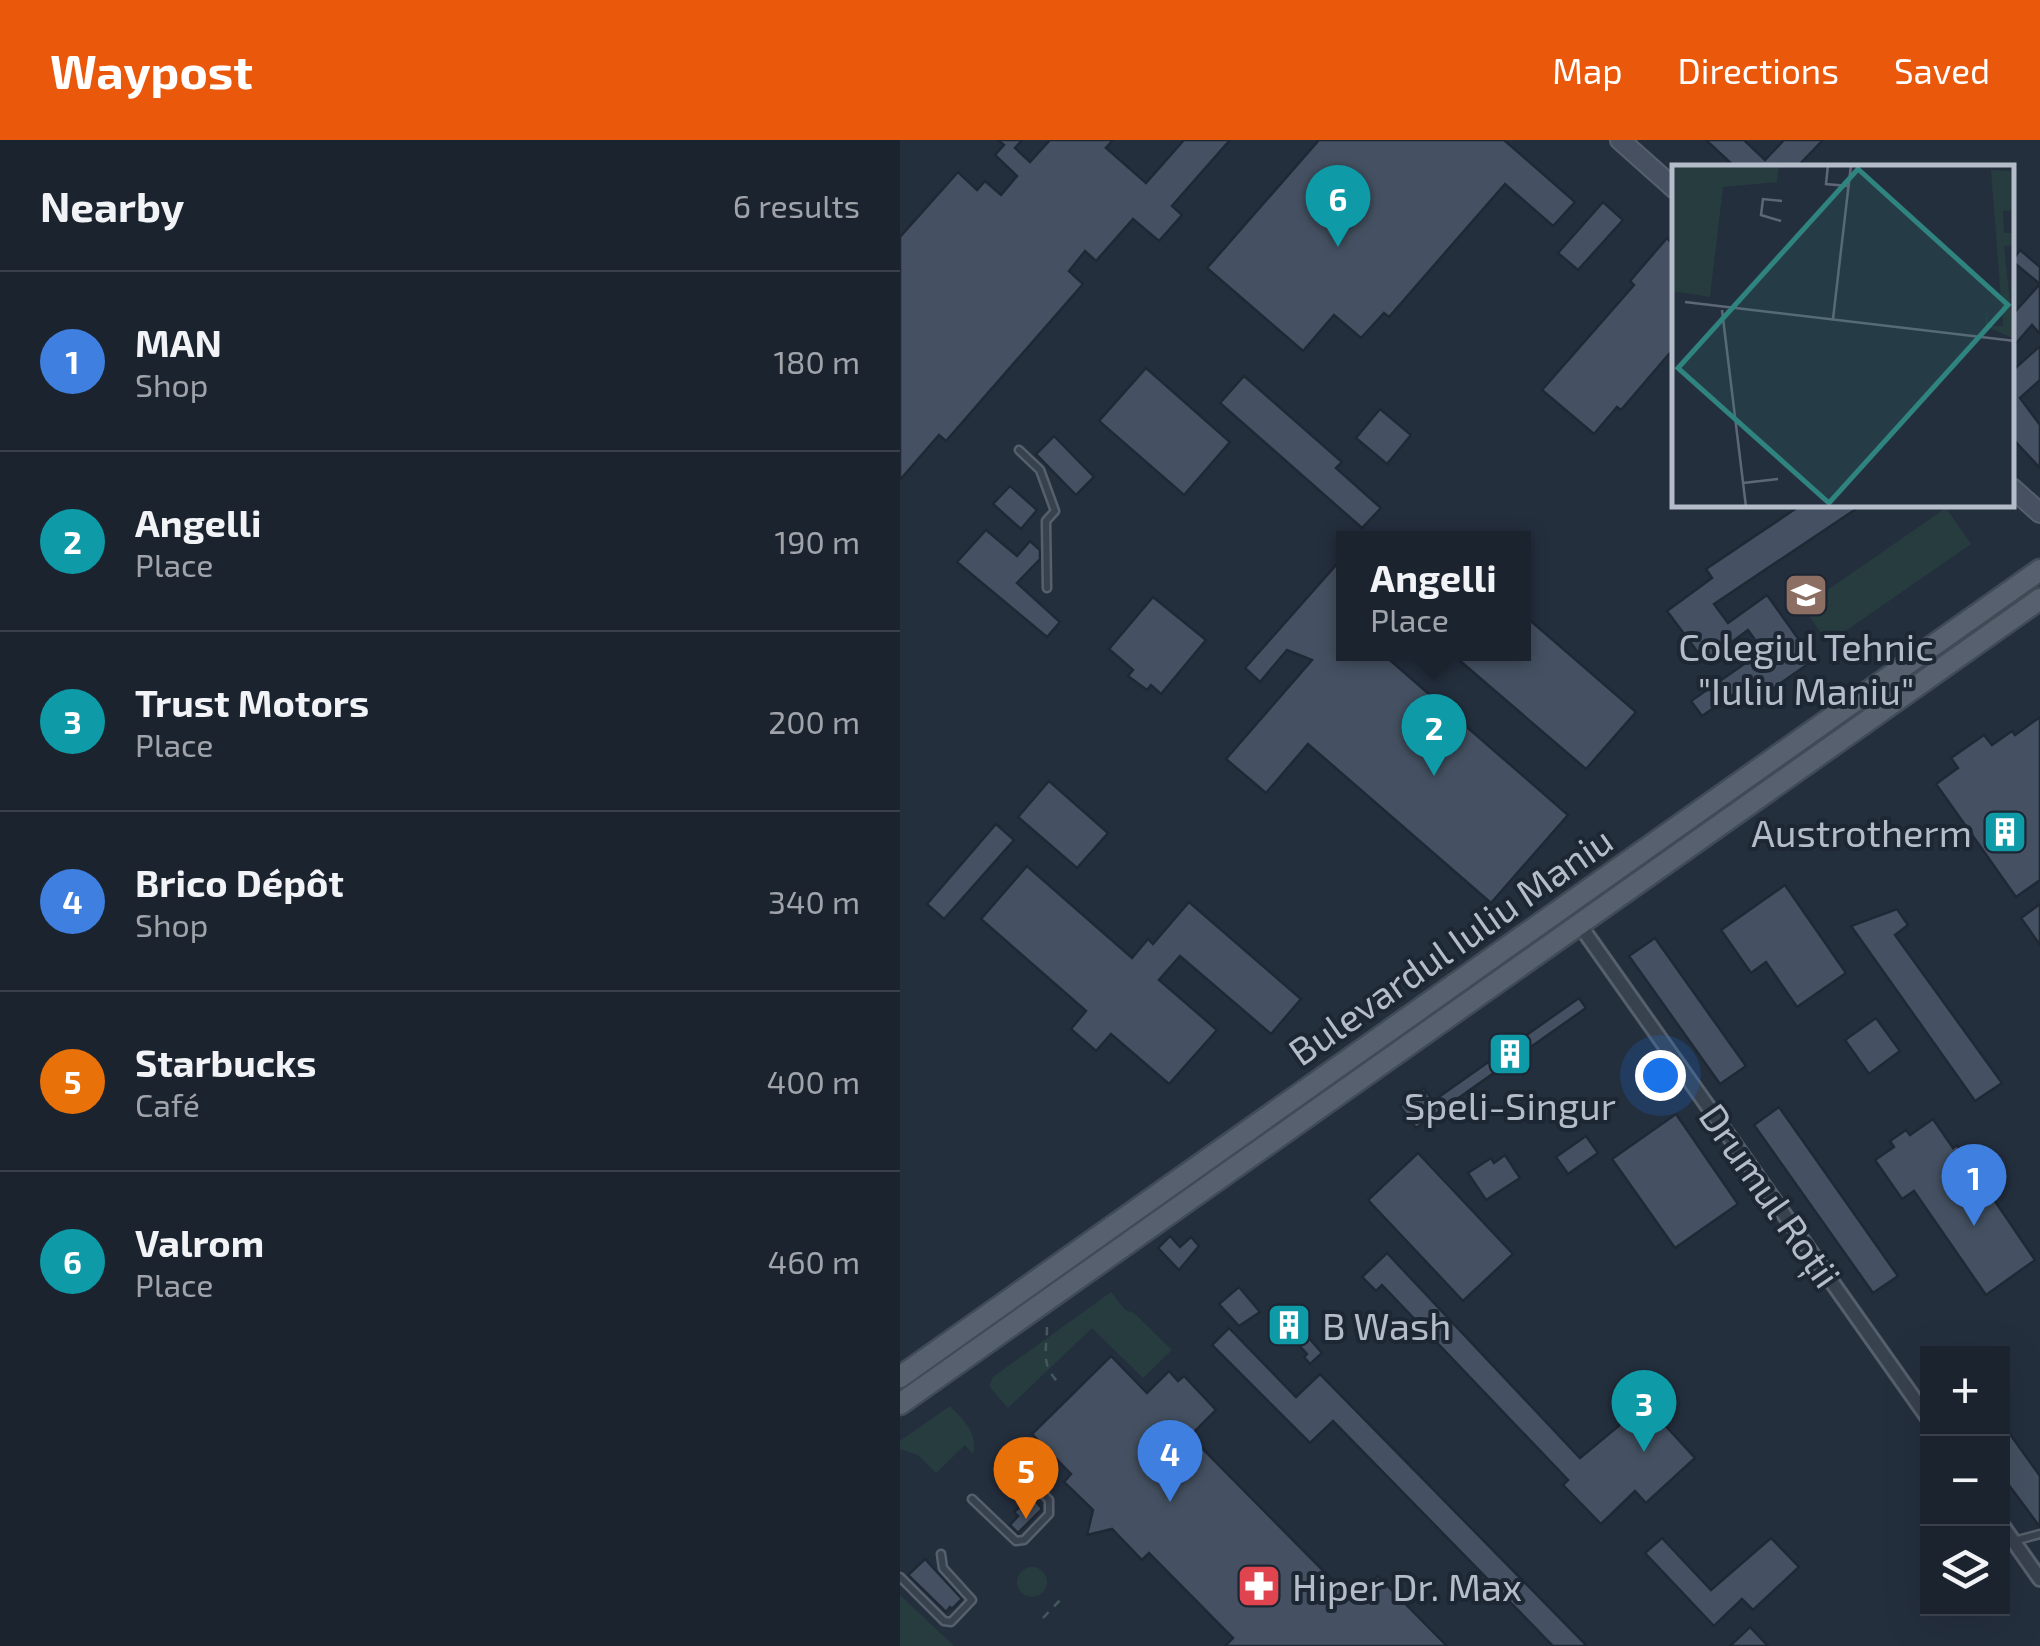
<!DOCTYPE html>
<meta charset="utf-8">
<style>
:root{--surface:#1b232e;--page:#282f3a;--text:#f1f3f6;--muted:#a0a4aa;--line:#39404a;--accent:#ea580c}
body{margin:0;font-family:"Exo 2",sans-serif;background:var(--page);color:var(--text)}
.controls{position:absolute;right:30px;bottom:30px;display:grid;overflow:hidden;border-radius:0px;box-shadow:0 10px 40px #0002}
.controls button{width:90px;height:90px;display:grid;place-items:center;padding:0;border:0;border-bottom:2px solid var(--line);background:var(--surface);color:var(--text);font:50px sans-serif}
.you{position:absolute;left:760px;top:935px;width:35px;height:35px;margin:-25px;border:8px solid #fff;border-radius:50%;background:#1a73e8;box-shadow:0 0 0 15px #1a73e833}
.badge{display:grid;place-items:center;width:65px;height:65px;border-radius:50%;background:var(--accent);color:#fff;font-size:32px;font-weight:700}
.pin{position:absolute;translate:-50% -82px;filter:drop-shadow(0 2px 5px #0008)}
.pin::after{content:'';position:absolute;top:52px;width:35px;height:30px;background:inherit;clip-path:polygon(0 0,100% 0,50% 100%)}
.popup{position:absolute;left:436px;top:391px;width:195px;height:130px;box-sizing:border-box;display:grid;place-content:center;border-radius:0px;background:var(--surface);filter:drop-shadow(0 2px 8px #0005);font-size:32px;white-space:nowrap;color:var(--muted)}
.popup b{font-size:38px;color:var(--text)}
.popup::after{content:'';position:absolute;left:50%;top:100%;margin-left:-20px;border:20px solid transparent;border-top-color:var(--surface)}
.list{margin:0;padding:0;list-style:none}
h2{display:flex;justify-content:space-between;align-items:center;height:130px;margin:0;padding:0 40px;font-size:42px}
h2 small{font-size:32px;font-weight:400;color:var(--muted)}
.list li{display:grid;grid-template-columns:65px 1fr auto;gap:30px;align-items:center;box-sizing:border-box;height:180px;padding:0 40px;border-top:2px solid var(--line)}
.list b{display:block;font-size:38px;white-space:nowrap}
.list p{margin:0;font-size:32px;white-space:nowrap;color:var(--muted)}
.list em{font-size:32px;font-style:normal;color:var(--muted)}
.icon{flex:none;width:55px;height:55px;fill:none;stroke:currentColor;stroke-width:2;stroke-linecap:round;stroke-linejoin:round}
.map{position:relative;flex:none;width:1140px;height:1506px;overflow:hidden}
header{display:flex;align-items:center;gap:60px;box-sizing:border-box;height:140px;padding:0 50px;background:var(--accent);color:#fff}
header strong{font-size:48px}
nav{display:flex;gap:55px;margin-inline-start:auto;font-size:35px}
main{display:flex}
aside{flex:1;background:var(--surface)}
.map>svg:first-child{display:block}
</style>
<header>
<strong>Waypost</strong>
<nav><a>Map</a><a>Directions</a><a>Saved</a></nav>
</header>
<main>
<aside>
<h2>Nearby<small>6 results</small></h2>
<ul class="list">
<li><span class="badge" style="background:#3f7fe0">1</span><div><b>MAN</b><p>Shop</p></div><em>180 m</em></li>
<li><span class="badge" style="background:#0f9aa8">2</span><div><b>Angelli</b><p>Place</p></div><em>190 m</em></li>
<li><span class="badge" style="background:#0f9aa8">3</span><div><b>Trust Motors</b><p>Place</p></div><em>200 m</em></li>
<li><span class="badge" style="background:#3f7fe0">4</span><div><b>Brico Dépôt</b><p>Shop</p></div><em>340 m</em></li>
<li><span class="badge" style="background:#e8710a">5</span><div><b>Starbucks</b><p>Café</p></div><em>400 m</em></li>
<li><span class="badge" style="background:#0f9aa8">6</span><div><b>Valrom</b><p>Place</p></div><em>460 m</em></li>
</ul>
</aside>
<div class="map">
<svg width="1140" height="1506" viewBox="0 0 1140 1506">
<rect width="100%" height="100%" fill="#242f3e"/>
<g fill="#263c3f">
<path d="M1046,368L1071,404L928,503L903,467Z"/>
<path d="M211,1152L225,1170L234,1173L272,1210L243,1238L192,1188L108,1268L89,1246L93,1237Z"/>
<path d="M50,1266C64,1281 78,1292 73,1314L65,1305L36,1333L18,1315L0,1309V1301Z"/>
<circle cx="132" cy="1442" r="15"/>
<path d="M0,1455L54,1506H0Z"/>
</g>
<g fill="#455162" stroke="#1f2835" stroke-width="2.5">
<path d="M98,0H122L115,8L130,22L150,0H213L206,8L246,43L284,0H330L272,66L282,75L259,101L233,79L196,121L185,111L169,131L183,144L46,301L39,295L0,340V97L58,32L77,50L85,41L101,55L117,36L95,15L104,5Z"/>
<path d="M419,0H604L675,62L653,86L605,44L489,177L484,173L461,198L434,175L403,211L307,128Z"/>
<path d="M806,0H844L865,20L884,0H923L896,28H836Z"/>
<path d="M703,62L723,80L678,130L658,113Z"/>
<path d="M767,98L775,106V207L721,270L717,267L694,294L642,250L734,145L730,141Z"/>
<path d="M1120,110L1140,127V194L1132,185L1112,208V175L1140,144L1112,121Z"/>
<path d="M1140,206V240L1120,258L1140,285V328L1112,298V231Z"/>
<path d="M246,228L330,302L284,355L199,281Z"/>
<path d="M344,236L442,322L436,328L481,368L462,388L320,263Z"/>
<path d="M480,269L511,295L487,324L456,298Z"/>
<path d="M154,296L194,337L176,355L136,314Z"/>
<path d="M110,346L137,370L121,389L93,364Z"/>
<path d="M901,365H962L814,464L828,483L867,455L905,508L900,512L908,524L864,555L854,540L802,576L791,561L863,511L848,490L805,522L767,471L812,438L806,429Z"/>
<path d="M86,390L117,416L130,401L140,410V419L117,443L160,482L147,497L57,422Z"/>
<path d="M444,416V514H483L668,675L591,763L408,604L366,653L326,619L412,520L387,510L360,542L345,528Z"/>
<path d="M253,457L306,500L261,554L251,545L247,550L228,536L233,530L209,509Z"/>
<path d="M624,475L736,572L686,629L552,514H624Z"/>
<path d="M1140,577V740L1116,757L1036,644L1058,628L1051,618L1084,595L1092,605L1112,591L1115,595Z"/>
<path d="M149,641L208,693L177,728L118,677Z"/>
<path d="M96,684L114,700L44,779L27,764Z"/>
<path d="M127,726L232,818L248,799L253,804L289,762L401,859L371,894L280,816L259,840L317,890L269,944L211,894L196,911L171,889L186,871L81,779Z"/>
<path d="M885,745L946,833L897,867L866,822L851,833L821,790Z"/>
<path d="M1140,764V805L1121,778Z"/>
<path d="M997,769L1008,785L995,795L1102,943L1075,961L951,786Z"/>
<path d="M755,798L846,926L820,944L729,816Z"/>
<path d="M679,858L686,868L516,988L500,966L524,948L533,961Z"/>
<path d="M976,878L1000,911L969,934L945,900Z"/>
<path d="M879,967L998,1136L973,1153L854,985Z"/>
<path d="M776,974L838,1064L775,1108L712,1019Z"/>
<path d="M1033,979L1053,1008L1057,1005L1135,1120L1086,1155L1014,1051L1002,1059L975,1020L994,1007L990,1001L1006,990L1010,995Z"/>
<path d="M686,996L698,1013L668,1034L656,1017Z"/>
<path d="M518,1013L613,1114L563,1161L468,1060Z"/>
<path d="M605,1015L620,1038L586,1060L568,1033L591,1018L594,1023Z"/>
<path d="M270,1096L280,1107L291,1097L299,1106L279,1130L258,1108Z"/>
<path d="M487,1113L680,1318L733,1274L730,1270L741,1259L795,1318L746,1363L735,1351L701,1384L663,1345L668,1340L482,1145L476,1151L462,1137Z"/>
<path d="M339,1147L360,1172L339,1186L319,1164Z"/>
<path d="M379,1164L422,1213L410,1224L404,1217L407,1214L369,1173Z"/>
<path d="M329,1188L396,1257L420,1234L687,1506H653L433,1281L410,1303L312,1205Z"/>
<path d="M211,1216L247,1253L269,1231L278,1241L284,1236L316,1270L290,1296L453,1461L478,1436L547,1506H325L333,1498L249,1413L242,1420L212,1389L187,1395L193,1370L164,1342L171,1334L132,1294Z"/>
<path d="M1102,1283L1140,1336V1387L1102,1336Z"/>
<path d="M135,1360L142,1369L118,1393L110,1385L118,1376L114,1372L122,1365L126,1369Z"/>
<path d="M762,1398L811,1450L871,1398L899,1427L853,1470L842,1459L814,1486L745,1413Z"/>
<path d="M25,1419L62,1459L52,1469L50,1467L46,1472L8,1435Z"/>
<path d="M850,1487L868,1506H830Z"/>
</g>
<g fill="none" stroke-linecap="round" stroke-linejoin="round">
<defs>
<g id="lane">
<path d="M119,310L140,330L155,371L146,381L147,448"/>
<path d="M72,1359L116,1401L124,1400L149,1374V1360L110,1321"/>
<path d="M1114,1401L1140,1394"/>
<path d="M0,1437L44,1481L51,1482L72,1460L43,1428L41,1414"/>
</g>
<g id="street">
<path d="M679,784L1028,1278"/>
<path d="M1102,1385L1140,1439"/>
</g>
<g id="secondary">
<path d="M720,0L775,49"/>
<path d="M1112,348L1140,373"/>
</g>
<g id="primary">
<path d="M0,1237L1140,430"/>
<path d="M0,1264L1140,459"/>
</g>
</defs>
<use href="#lane" stroke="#565f6c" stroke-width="11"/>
<use href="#street" stroke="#565f6c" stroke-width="18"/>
<use href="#secondary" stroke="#565f6c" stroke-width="22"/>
<use href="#primary" stroke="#414a57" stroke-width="25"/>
<g stroke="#44595c" stroke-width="2.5" stroke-dasharray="8 8" stroke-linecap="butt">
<path d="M147,1187C147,1210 140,1224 158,1242"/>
<path d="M143,1478L163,1457"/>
</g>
<use href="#lane" stroke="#38414e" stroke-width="6"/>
<use href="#street" stroke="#38414e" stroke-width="12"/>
<use href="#secondary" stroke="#465061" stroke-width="18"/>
<use href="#primary" stroke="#56606e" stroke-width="20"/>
</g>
<defs>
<symbol id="school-square" viewBox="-11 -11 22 22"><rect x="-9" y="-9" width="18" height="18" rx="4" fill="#8d6e63" stroke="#1d2633"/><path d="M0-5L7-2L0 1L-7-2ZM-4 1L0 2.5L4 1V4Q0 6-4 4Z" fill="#fff"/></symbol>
<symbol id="building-square" viewBox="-11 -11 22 22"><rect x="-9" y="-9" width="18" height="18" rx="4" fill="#0f9aa8" stroke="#1d2633"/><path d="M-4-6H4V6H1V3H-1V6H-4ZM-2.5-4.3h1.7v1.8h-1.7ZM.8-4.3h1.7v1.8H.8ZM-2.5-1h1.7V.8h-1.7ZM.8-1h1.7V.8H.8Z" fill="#fff"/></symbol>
<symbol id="pharmacy-square" viewBox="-11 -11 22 22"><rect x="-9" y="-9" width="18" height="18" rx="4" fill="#e0444e" stroke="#1d2633"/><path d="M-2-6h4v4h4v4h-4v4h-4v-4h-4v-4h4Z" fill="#fff"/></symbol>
</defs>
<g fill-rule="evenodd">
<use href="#school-square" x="881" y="430" width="50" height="50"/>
<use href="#building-square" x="1080" y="667" width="50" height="50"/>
<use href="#building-square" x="585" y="889" width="50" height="50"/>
<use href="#building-square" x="364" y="1160" width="50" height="50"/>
<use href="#pharmacy-square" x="334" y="1421" width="50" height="50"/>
</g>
<g text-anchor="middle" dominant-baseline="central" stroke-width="8" stroke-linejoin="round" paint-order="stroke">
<g font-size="38" fill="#b4bcc9" stroke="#1d2633">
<text x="906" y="506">Colegiul Tehnic<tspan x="906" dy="44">"Iuliu Maniu"</tspan></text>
<text x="1072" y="692" text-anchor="end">Austrotherm</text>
<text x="610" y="965">Speli-Singur</text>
<text x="422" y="1185" text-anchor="start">B Wash</text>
<text x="392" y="1446" text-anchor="start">Hiper Dr. Max</text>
</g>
<g font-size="38" fill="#b4bcc9" stroke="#1d2633">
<text transform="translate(550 805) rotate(-35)">Bulevardul Iuliu Maniu</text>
<text transform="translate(871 1055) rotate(55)">Drumul Roții</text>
</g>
</g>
<g transform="translate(772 25)">
<rect width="342" height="342" fill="#242f3e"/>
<path d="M0,0H107L105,17L51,22L38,132L0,126ZM319,5L342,6V45L331,46L332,68H342V80L332,81L342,174L314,161V145L316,161H331Z" fill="#263c3f"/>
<path fill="none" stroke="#5e6776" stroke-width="2.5" d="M156,0L154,19L176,21M109,56L89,50L91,34L110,36M13,137L343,176M50,145L74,342M161,154L179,0M71,318L106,314"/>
<path fill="#308480" fill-opacity="0.15" stroke="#308480" stroke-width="5" d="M186,4L336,140L157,338L6,203Z"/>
<rect width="342" height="342" fill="none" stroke="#b4bcc9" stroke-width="5"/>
</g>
</svg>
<div class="controls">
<button>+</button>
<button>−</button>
<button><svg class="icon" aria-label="layers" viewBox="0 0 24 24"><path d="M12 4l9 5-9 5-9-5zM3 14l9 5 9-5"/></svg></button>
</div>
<div class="you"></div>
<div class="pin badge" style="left:1074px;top:1086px;background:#3f7fe0">1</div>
<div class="pin badge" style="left:534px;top:636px;background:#0f9aa8">2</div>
<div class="popup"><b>Angelli</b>Place</div>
<div class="pin badge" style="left:744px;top:1312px;background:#0f9aa8">3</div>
<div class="pin badge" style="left:270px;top:1362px;background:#3f7fe0">4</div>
<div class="pin badge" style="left:126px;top:1379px;background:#e8710a">5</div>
<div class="pin badge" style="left:438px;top:107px;background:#0f9aa8">6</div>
</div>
</main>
